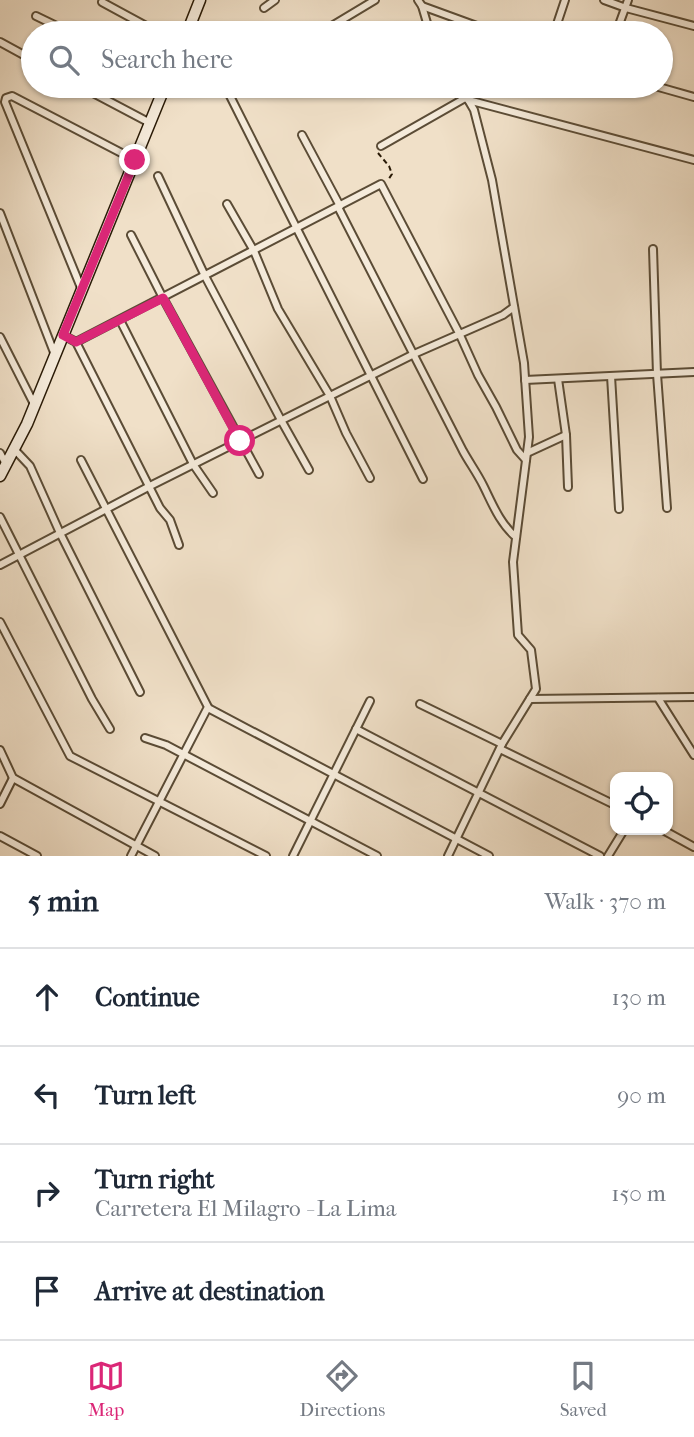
<!DOCTYPE html>
<meta charset="utf-8">
<style>
:root{--surface:#fff;--page:#f2f2f3;--text:#1f2937;--muted:#747a83;--line:#e0e1e3;--accent:#db2777}
body{margin:0;font-family:"IM FELL French Canon",serif;background:var(--page);color:var(--text)}
.controls{position:absolute;right:21px;bottom:21px;display:grid;overflow:hidden;border-radius:14px;box-shadow:0 2px 5px #0004}
.controls button{width:63px;height:63px;display:grid;place-items:center;padding:0;border:0;border-bottom:2px solid var(--line);background:var(--surface);color:var(--text);font:35px sans-serif}
.stop{position:absolute;width:21px;height:21px;margin:-16px;border:5px solid #db2777;border-radius:50%;background:#fff}
.stop.end{background:#db2777;border-color:#fff;box-shadow:0 2px 7px #0008}
.list{margin:0;padding:0;list-style:none}
h2{display:flex;justify-content:space-between;align-items:center;height:91px;margin:0;padding:0 28px;font-size:30px}
h2 small{font-size:23px;font-weight:400;color:var(--muted)}
.list li{display:grid;grid-template-columns:46px 1fr auto;gap:21px;align-items:center;box-sizing:border-box;height:98px;padding:0 28px;border-top:2px solid var(--line)}
.list b{display:block;font-size:26px;white-space:nowrap}
.list p{margin:0;font-size:23px;white-space:nowrap;color:var(--muted)}
.list em{font-size:23px;font-style:normal;color:var(--muted)}
.icon{flex:none;width:38px;height:38px;fill:none;stroke:currentColor;stroke-width:2;stroke-linecap:round;stroke-linejoin:round}
.map{position:relative;flex:none;width:694px;height:856px;overflow:hidden}
.search{position:absolute;background:var(--surface);box-shadow:0 2px 5px #0004;left:21px;right:21px;top:21px;height:77px;display:flex;align-items:center;gap:18px;box-sizing:border-box;padding:0 24px;border-radius:38px;color:var(--muted);font-size:26px}
.sheet{height:483px;background:var(--surface)}
nav{display:flex;justify-content:space-around;align-items:center;box-sizing:border-box;height:98px;border-top:2px solid var(--line);background:var(--surface);font-size:19px;color:var(--muted)}
nav a{display:grid;justify-items:center;gap:4px}
nav .on{color:var(--accent)}
.map>svg:first-child{display:block}
</style>
<div class="map">
<svg width="694" height="856" viewBox="0 0 694 856">
<rect width="100%" height="100%" fill="#f0e0c8"/>
<filter id="stains"><feTurbulence type="fractalNoise" baseFrequency=".00286" numOctaves="4"/><feColorMatrix values="0 0 0 0 .2 0 0 0 0 .09 0 0 0 0 .02 0 0 0 .5 -.17"/></filter>
<radialGradient id="worn" r=".72"><stop offset=".6" stop-color="#630" stop-opacity="0"/><stop offset="1" stop-color="#630" stop-opacity=".3"/></radialGradient>
<g fill="none" stroke-linecap="round" stroke-linejoin="round">
<defs>
<g id="street">
<path d="M418,0L422,6L430,33"/>
<path d="M604,0L626,8L694,26"/>
<path d="M102,2L159,33"/>
<path d="M422,6L496,33"/>
<path d="M264,8L275,0"/>
<path d="M36,16L71,33"/>
<path d="M320,33L375,0"/>
<path d="M554,33L565,0"/>
<path d="M616,33L628,0"/>
<path d="M0,42L33,60"/>
<path d="M80,86L150,123"/>
<path d="M225,86L423,479"/>
<path d="M655,86L694,97"/>
<path d="M339,92L350,86"/>
<path d="M468,100L694,160"/>
<path d="M302,135L340,206"/>
<path d="M381,146L467,97"/>
<path d="M158,176L205,276L281,420L309,470"/>
<path d="M227,204L254,251L278,309L330,396L346,433L370,478"/>
<path d="M338,207L463,451C469,462 477,473 483,485C492,503 500,524 516,537"/>
<path d="M0,213L55,355"/>
<path d="M131,235L163,298L259,474"/>
<path d="M653,249L657,374L667,508"/>
<path d="M82,290L5,102L6,98L12,96L135,160"/>
<path d="M120,320L193,464L213,493"/>
<path d="M63,335L76,342L160,508L170,520L179,545"/>
<path d="M0,337L34,404"/>
<path d="M76,342L381,184L459,333L478,375L496,407L517,450L526,460"/>
<path d="M611,376L619,509"/>
<path d="M558,379L566,435L568,487"/>
<path d="M525,380L694,372"/>
<path d="M14,449L30,466L60,533L140,692"/>
<path d="M0,453L6,464"/>
<path d="M527,453L566,435"/>
<path d="M81,460L208,707L131,856"/>
<path d="M0,517L92,699L110,729"/>
<path d="M0,565L150,486L414,354L503,315L514,307"/>
<path d="M0,622L70,756L266,856"/>
<path d="M658,698L694,755"/>
<path d="M530,699L694,697"/>
<path d="M420,704L502,744"/>
<path d="M208,708L489,856"/>
<path d="M356,729L600,856"/>
<path d="M145,738L166,745L377,856"/>
<path d="M500,749L615,805"/>
<path d="M0,750L13,778L155,856"/>
<path d="M0,804L13,778"/>
<path d="M663,830L694,847"/>
<path d="M0,836L37,856"/>
<path d="M293,856L370,701"/>
<path d="M448,856L502,744L536,689L531,650L518,635L513,562L529,437L524,363L492,180L474,110L460,86"/>
<path d="M608,856L624,830"/>
</g>
<g id="secondary">
<path d="M187,33L200,0"/>
<path d="M0,476L27,424L165,86"/>
</g>
</defs>
<use href="#street" stroke="#5b4c36" stroke-width="10"/>
<use href="#secondary" stroke="#291a06" stroke-width="13"/>
<path stroke="#291a06" stroke-width="2" stroke-dasharray="5 3.5" stroke-linecap="butt" d="M378,153L389,166L392,174L388,180"/>
<use href="#street" stroke="#f5ebdb" stroke-width="6"/>
<use href="#secondary" stroke="#f5ebdb" stroke-width="10"/>
</g>
<g fill="none" stroke-linecap="round" stroke-linejoin="round">
<path stroke="#db2777" stroke-width="9" d="M135,160L63,335L76,342L163,298L240,441"/>
</g>
<rect width="100%" height="100%" filter="url(#stains)"/>
<rect width="100%" height="100%" fill="url(#worn)"/>
</svg>
<div class="controls">
<button><svg class="icon" aria-label="locate" viewBox="0 0 24 24"><circle cx="12" cy="12" r="6"/><path d="M12 2v4M12 18v4M2 12h4M18 12h4"/></svg></button>
</div>
<div class="stop" style="left:240px;top:441px"></div>
<div class="stop end" style="left:135px;top:160px"></div>
<div class="search"><svg class="icon" aria-label="search" viewBox="0 0 24 24"><circle cx="10" cy="10" r="6"/><path d="M15 15l6 6"/></svg>Search here</div>
</div>
<section class="sheet">
<h2>5 min<small>Walk · 370 m</small></h2>
<ul class="list">
<li><svg class="icon" aria-label="ahead" viewBox="0 0 24 24"><path d="M12 20V5M6 11l6-6 6 6"/></svg><div><b>Continue</b></div><em>130 m</em></li>
<li><svg class="icon" aria-label="left" viewBox="0 0 24 24"><path d="M17 20v-9H6M10 6l-5 5 5 5"/></svg><div><b>Turn left</b></div><em>90 m</em></li>
<li><svg class="icon" aria-label="right" viewBox="0 0 24 24"><path d="M7 20v-9h11M14 6l5 5-5 5"/></svg><div><b>Turn right</b><p>Carretera El Milagro - La Lima</p></div><em>150 m</em></li>
<li><svg class="icon" aria-label="arrive" viewBox="0 0 24 24"><path d="M6 21V4h12l-3 4 3 4H6"/></svg><div><b>Arrive at destination</b></div></li>
</ul>
</section>
<nav>
<a class="on"><svg class="icon" aria-label="map" viewBox="0 0 24 24"><path d="M3 6l6-2 6 2 6-2v14l-6 2-6-2-6 2zM9 4v14M15 6v14"/></svg>Map</a>
<a><svg class="icon" aria-label="directions" viewBox="0 0 24 24"><path d="M12 3l9 9-9 9-9-9zM9 14v-3h6M13 9l2 2-2 2"/></svg>Directions</a>
<a><svg class="icon" aria-label="saved" viewBox="0 0 24 24"><path d="M7 4h10v16l-5-4-5 4z"/></svg>Saved</a>
</nav>
